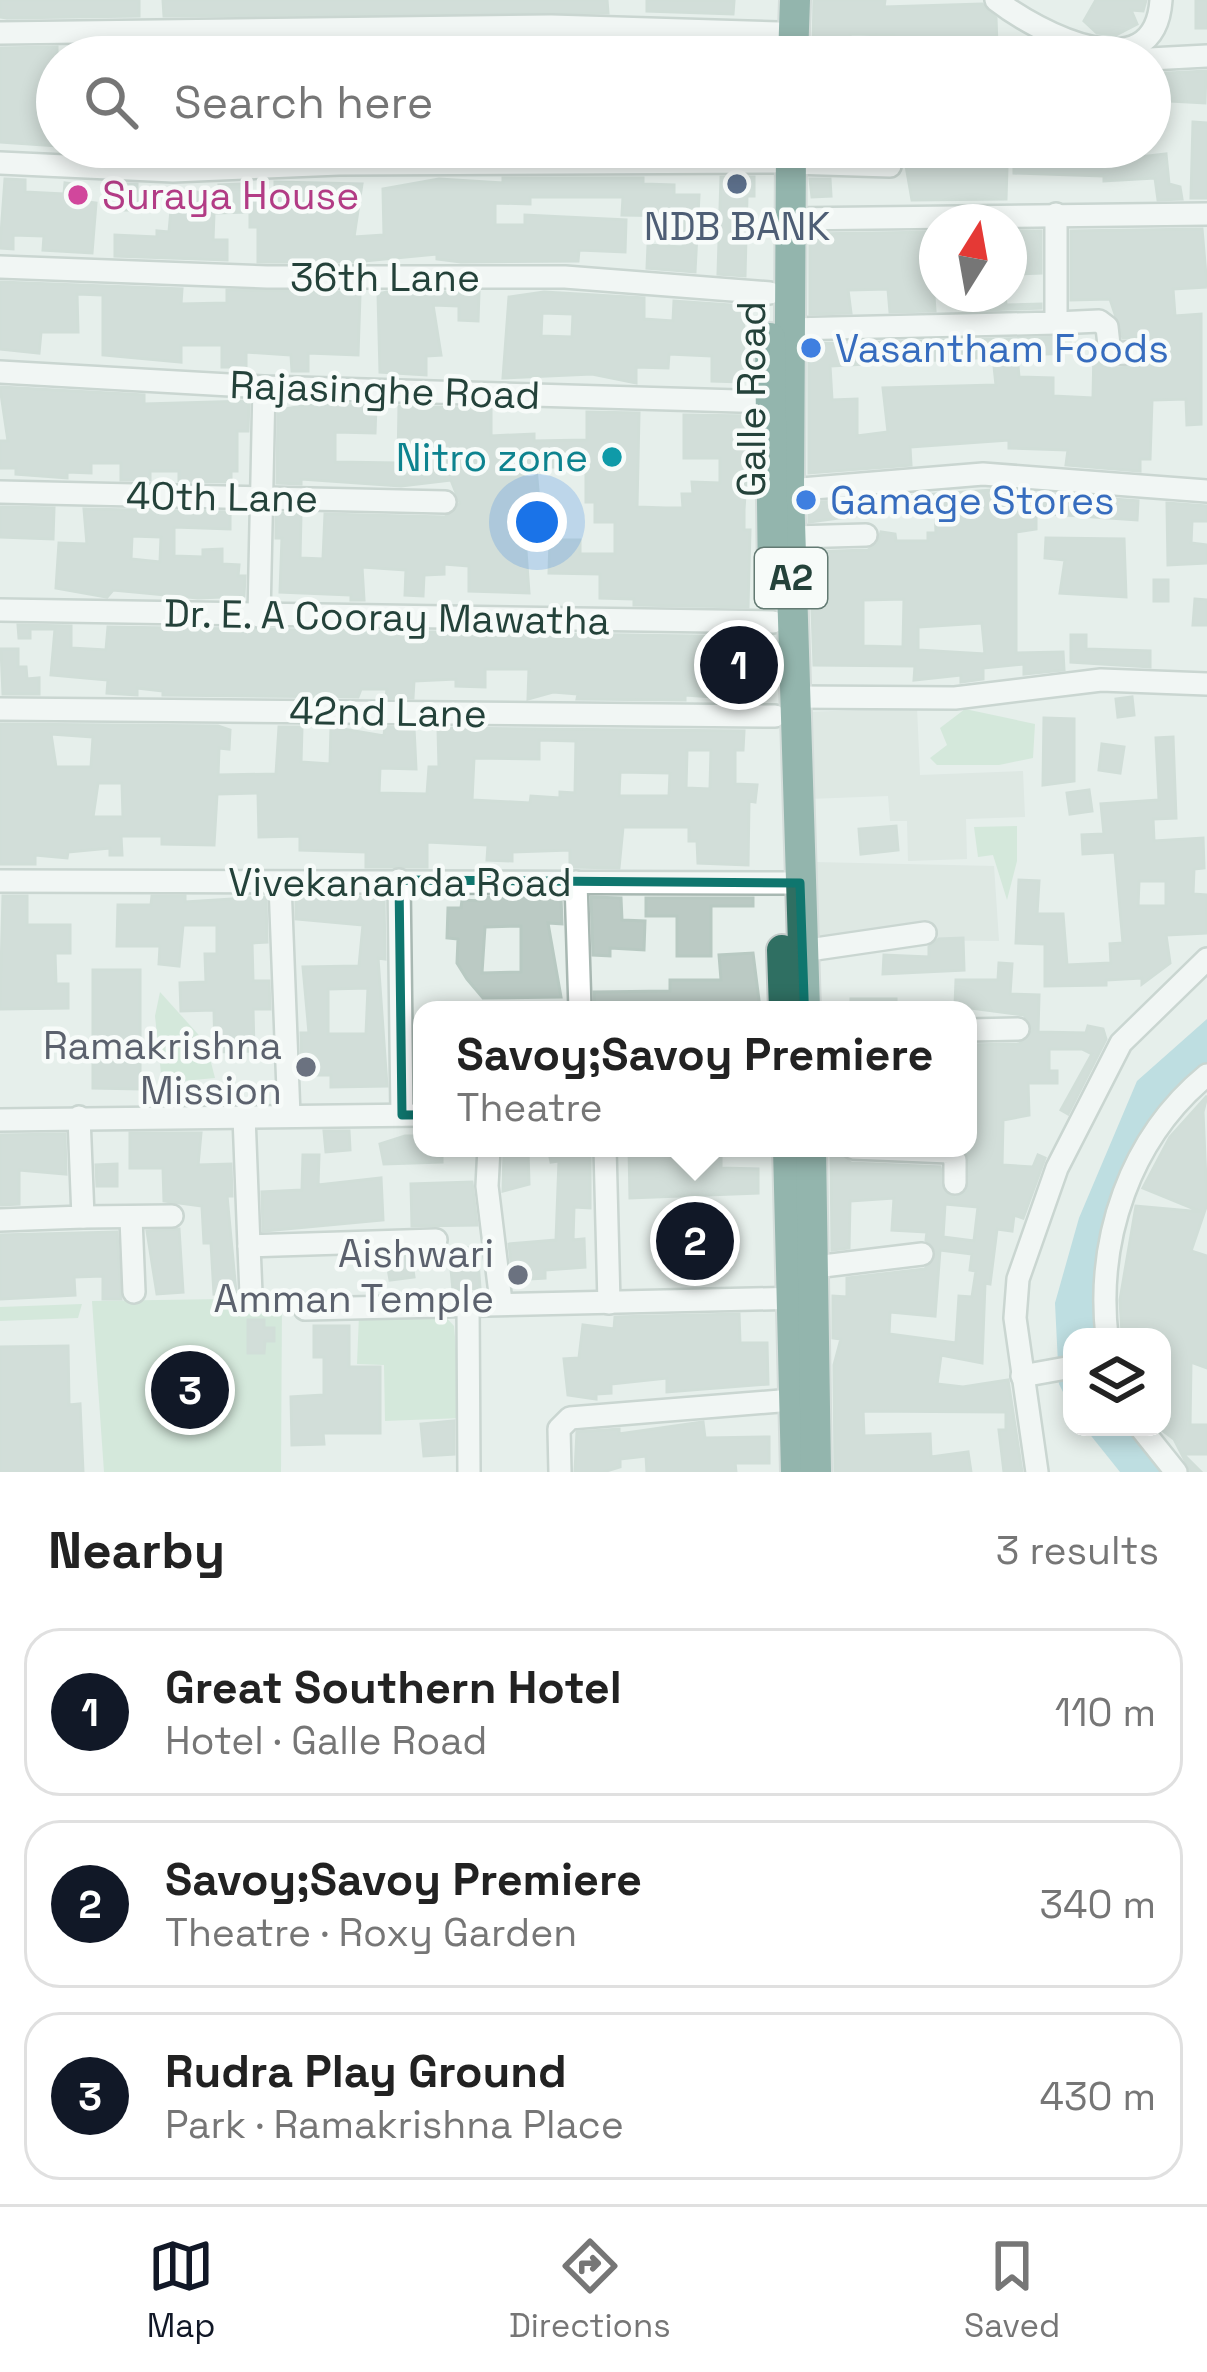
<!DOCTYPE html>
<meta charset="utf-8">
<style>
:root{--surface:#fff;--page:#f2f2f2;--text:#222;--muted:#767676;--line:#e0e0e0;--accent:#111827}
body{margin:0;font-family:"Space Grotesk",sans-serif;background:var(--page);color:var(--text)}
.controls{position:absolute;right:36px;bottom:36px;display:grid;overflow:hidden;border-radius:24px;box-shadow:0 6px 18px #0003}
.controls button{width:108px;height:108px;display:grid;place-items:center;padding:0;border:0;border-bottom:3px solid var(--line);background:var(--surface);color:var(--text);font:60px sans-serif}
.compass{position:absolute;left:919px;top:204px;width:108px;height:108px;border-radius:50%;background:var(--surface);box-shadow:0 6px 18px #0003;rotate:11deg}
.you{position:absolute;left:537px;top:522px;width:42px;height:42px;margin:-30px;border:9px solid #fff;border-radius:50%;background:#1a73e8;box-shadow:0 0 0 18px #1a73e833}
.badge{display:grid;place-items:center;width:78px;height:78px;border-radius:50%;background:var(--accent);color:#fff;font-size:39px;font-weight:700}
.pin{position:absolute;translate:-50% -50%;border:6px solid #fff;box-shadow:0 3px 12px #0006}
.popup{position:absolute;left:413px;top:1001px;width:564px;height:156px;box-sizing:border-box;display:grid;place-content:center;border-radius:24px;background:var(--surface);filter:drop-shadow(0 3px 9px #0005);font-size:39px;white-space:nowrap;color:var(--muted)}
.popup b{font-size:45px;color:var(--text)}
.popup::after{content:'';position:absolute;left:50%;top:100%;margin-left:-24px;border:24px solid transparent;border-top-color:var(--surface)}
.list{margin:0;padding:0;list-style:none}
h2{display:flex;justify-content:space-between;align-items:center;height:156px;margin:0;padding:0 48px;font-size:51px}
h2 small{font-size:39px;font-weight:400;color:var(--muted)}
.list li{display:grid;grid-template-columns:78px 1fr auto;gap:36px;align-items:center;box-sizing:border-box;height:168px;margin:0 24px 24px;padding:0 24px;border:3px solid var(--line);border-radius:36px}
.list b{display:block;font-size:45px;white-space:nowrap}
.list p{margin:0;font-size:39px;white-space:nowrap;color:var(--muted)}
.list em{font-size:39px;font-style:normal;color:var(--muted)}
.icon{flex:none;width:66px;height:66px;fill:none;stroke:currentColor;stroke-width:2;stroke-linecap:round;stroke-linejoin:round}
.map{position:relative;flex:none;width:1207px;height:1472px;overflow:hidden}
.search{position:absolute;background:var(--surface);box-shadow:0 6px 18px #0003;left:36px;right:36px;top:36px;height:132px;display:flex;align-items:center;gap:30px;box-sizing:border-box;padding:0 42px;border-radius:66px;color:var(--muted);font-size:45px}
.sheet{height:732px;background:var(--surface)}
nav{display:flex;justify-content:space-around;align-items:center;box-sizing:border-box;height:168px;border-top:3px solid var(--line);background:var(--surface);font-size:33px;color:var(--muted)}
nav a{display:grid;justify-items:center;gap:6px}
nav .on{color:var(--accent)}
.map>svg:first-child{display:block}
</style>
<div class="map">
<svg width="1207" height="1472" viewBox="0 0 1207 1472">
<rect width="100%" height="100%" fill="#e6efeb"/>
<g fill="#d4dfda">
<path d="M917,708L920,775L1023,771L1025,817L966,819L967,859L908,861L907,821H890L888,796L808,799L805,712Z"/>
<path d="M813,862L994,866L999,941L812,939Z"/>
</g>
<g fill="#bfe0c8">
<path d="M965,709L1035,724L1033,758L999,765H937L930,758L947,745L940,728Z"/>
<path d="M1017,826V861L1007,900L993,855L978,857L974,827Z"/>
<path d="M160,992L206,1043L215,1078L162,1083L155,1016Z"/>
<path d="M282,1298L281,1472H104L92,1301Z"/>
<path d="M82,1304L78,1318L0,1321V1307Z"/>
<path d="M442,1313L454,1326L462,1418L385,1421L384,1365L357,1364L359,1315Z"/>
</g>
<g fill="#8ec9d4">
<path d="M1207,1019V1064C1111,1125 1112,1234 1101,1337H1072V1410L1059,1384L1055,1303L1079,1218L1137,1081Z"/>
<path d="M1084,1427H1125L1164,1472H1120Z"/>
</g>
<g fill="#bbcac4" stroke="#b8c9c2" stroke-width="3" fill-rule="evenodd">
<path d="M0,0H139V16L7,18L0,17Z"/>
<path d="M163,0H607L608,13L164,16Z"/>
<path d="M647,0L734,1L733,14L647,11Z"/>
<path d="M814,0H885L884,7L982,4L996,18L997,46L895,49L894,35L850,34V48L813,47Z"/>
<path d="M1096,0H1146L1143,11L1131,10L1137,24L1116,35L1097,33L1084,21Z"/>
<rect x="1196" y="0" width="11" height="28"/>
<path d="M551,41L741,47L742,56L296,57L295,44L413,47L414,43Z"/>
<path d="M263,45V57H80L79,47Z"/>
<path d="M57,47V146L0,142V48Z"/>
<path d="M1206,71L1205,103L1171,101V92L1150,93V74Z"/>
<path d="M1193,122L1207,123V198H1191Z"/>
<path d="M851,147L935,148V164L1007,167L1006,199L912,200L905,160L899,154Z"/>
<path d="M1014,147H1139L1140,157L1166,154L1169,184L1180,187L1182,199L1158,200L1155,178L1104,181V176L1014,173Z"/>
<path d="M721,177H754V196H747L745,276L718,274Z"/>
<path d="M503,178H643V184L674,185V195H699L695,272L647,268L648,245L683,247L685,216L622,215L623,197H530V204L495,203V225H525V215L626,220L625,252L579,250L578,261L461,262L437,259V254L353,262H258V227H250V212L214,213L213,240H227V260L115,256V235L157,237V231L169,232L173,188L220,196L219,185L240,184V191H275V182L362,184L354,237L384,235L383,189L439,179L503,183Z"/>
<path d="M5,179L25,180V192L64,194L65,183L82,185L80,201L96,203L92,253L43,250L44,236L13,235V249L0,248Z"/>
<path d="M810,179H830L831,196L812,197Z"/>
<path d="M119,184H137V210H118Z"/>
<path d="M1202,229L1207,287L1173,289L1175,316L1201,314V424L1187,425L1186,399L1152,400L1150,459H1140V471L1066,465L1068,450L1009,448V440L910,447L911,465L809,473V344L1070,337L1071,353L1017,355L1019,377L1053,378V396L1093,398L1094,350L1099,364L1111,369L1148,365L1156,350L1147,338H1123L1110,299L1071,300V231ZM993,357L996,385L883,388L888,432L857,436V399L832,400L830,366Z"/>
<path d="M1009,231H1041V273L1016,274Z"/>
<path d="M937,232V251H931L935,311L890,312L888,289L848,290L851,313L810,314V234Z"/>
<path d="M0,282L182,289L181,304L227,303V290L354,292L360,295L358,355L308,353V371H292L291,355L246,352V367H222V345H181V362L103,355V295L77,294L78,332H41L39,353L0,349Z"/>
<path d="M387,292H479L478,321L459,320V306L433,305L441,355L426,356V375L380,372L378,294Z"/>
<path d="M544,292L644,298V319L673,321L674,301L744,306L743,382L712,381V356L669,354L668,368L636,367V383L592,374L503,378L509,297ZM542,313L573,314L572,337L541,336Z"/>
<path d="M984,294H1005L1006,305L1041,304V308L986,310Z"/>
<path d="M0,387L144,395V404L249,401L248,431H237V471H231V482L179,481V471H150V480H121V463H91V473L67,472V478L16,474V468H0V441H8Z"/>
<path d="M316,404L376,405L375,433L335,432V462L398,463L399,406L491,409V436L534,434V441L587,440V412L639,413L637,507L666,508H683L682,494H693L692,482L720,483V458H684V415L750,416L744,510V530H750L748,607L634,605V599L600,598V574L549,573L550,540H580V554H615V522H595V502H586V467H536L542,538L525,537L529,593L469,591V566L444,564V574L424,575L423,596L405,595L406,570L362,567L364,600H351V595L280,592L282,538H276V513L301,514L300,558L323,559L325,514L445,517L460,503L451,480L401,486L301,479V484L277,483L278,410Z"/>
<path d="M993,490L1138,501L1137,520L1036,513V529L1016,532V653L1063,652L1064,670L1024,674V664L983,668V679L961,682V675L914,680L915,666L814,665L810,552L868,550L878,543L881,532L895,534L896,541H928V533H936L935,505L809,522V503ZM904,599L903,647L863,646V600ZM982,623L985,654L918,650V627Z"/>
<path d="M1167,503L1207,506V521H1192L1191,543L1207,545V563L1168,565Z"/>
<path d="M0,507L54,508L53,539L0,537Z"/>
<path d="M84,509L230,512V529L174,527V556L203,557V550L222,549V564L239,565L238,576H245L244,596L198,598L113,590L107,597L56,588L59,543L87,544ZM132,536L161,537L160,562L131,559Z"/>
<path d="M1046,538L1124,539L1126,597L1060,593L1065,560L1045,558Z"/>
<rect x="1154" y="580" width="14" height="21"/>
<path d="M1195,599L1207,600V625H1193Z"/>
<path d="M18,625L71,626V648L106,650L108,627L757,637L756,700L685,695V700L577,699L578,694L553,692L528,699L529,669H485V687L456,686V679L414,681L413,698H386L387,689H361L358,697L163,695V691L137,688V695L107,693L108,680L51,675L55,629H30V638H19Z"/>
<path d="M1071,635H1086V649L1150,651V667L1071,662Z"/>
<path d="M1,649H18V667H26L27,679L39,678V694H3Z"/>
<path d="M1132,697L1134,715L1118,717L1116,699Z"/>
<path d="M1044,718L1074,719V781L1043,785Z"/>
<path d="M0,724L218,726L230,730L229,749L219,748L218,775L276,774L279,727H302L301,762L330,764L331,727L384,736L385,727L414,728L416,769L380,768L379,793L427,794L429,767H439L438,728L744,731L743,750H735V784L757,785L755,802L749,801L748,865L698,863L697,841H689V827H623L619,868L570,867V850L512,852V861L487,860L488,845L427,842V867H366V852L300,850V836L259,837L258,793L217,794L214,845L162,844V836H121L122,855H110V848L68,852L67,858L35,855V864H0ZM51,734L93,737L91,767H56ZM539,740L576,741L575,793L560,792V798L531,796L530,803L472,800L474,758L539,759ZM687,750H711L710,789L686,788ZM620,772L670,773L669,796H619ZM98,783H122L123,817H93Z"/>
<path d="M1173,737L1176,818L1153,819L1154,841L1203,838L1204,868L1194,869L1193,894L1207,895L1206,933L1166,935L1170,963L1142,984V978L1106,980V985L1045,986V944L1016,943L1019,880L1039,881L1037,914H1063L1067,965L1111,963L1110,944L1123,943L1115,852L1083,854L1082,835L1104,834L1101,804L1159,800L1156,738ZM1139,881H1166V906H1138Z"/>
<path d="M1102,744L1124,747L1120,773L1099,770Z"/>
<path d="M1089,790L1092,811L1070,814L1067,793Z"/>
<path d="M896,826L898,850L861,854L859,829Z"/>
<path d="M3,896H27V925H70V953H55L56,984H68V1008L0,1009Z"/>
<path d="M152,896H185V902L266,897L267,942L252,943L253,981H269L270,1009H253L254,1051L215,1052L214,1010L181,1011L180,983L206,982L205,954H217V925H183L179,966L159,964L160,946H117L118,905H151Z"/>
<path d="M296,897H384L385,959L378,958L387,1086L331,1087V1075H302L301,1033H309L303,967L359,966L363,925L296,919ZM368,988L366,1034H328V989Z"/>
<path d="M482,897H561L562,924L548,923L561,997L483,998L467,979L457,963L458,939L447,938L448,908H461L462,900L482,901ZM521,926V972L482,973L485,927Z"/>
<path d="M591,897L621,898L622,920L645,921L644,950L610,948V956L593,955Z"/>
<path d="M646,898H753V906H711V956H677V916H646Z"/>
<path d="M963,938L964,970L883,974L884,955L929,957V947L939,939Z"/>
<path d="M753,953L760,1008L595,1010L594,992L670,991V980H721L719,955Z"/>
<path d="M999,963L1012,964L1010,994L1039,995L1038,1032L1086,1033L1088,1026L1103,1029L1106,1039L1068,1114L1061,1110L1092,1054L1082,1049H1049V1071H1057V1083H1028L1029,1115L1003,1120L1002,1165L1033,1167L1038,1155L1045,1158L1023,1218L1014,1215L1012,1231L997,1229L990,1284L985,1283L982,1363L941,1355L937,1384L963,1387L1008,1380L1022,1472H1004L999,1430H1006V1412L863,1411L864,1436L930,1434L931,1457L968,1452L971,1472H835L834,1365L841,1339L833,1338V1296L847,1297V1278L925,1269L937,1253L926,1240L927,1232L892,1230L894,1198L850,1201L849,1248L832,1250L831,1149L851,1163L940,1167L947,1195L956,1198L967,1191L968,1045L1019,1044L1033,1030L1024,1015L955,1006L956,980H998ZM945,1204L978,1207L974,1241L943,1237ZM940,1250L972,1254L970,1270L976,1271L972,1297L959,1296L956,1343L889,1334L890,1312L935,1316Z"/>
<path d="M93,970H140V1089L93,1088Z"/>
<rect x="851" y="999" width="45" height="11"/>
<path d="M1207,1096L1203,1112L1207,1204L1191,1251L1207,1256V1368L1191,1362L1190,1425H1207V1454H1183L1201,1472H1191L1174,1439L1162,1430V1337L1122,1333L1120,1300L1136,1206L1202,1212L1143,1188L1170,1137Z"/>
<path d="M324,1131H349L350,1150L326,1152Z"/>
<path d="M130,1133H201L198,1165L231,1164L232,1196H227L236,1292L214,1294L211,1243H204L202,1206L164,1201L163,1168H130Z"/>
<path d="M65,1134L66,1174L19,1170V1204L0,1205V1135Z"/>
<path d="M405,1136H422V1148H442V1162L384,1164L380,1144Z"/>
<path d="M522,1148L528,1151L529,1184L503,1191L504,1151Z"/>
<path d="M548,1148H590V1208L574,1207L573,1240L584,1239L585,1267L545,1270V1278L513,1280L509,1244L556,1240L559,1161L551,1162Z"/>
<path d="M629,1148H721V1168L758,1169V1193L630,1198Z"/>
<path d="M303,1155H319L318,1185L381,1178L383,1220L263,1231L262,1192L302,1190Z"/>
<path d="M117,1164V1186H97L96,1165Z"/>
<path d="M472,1182L477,1225L412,1226L411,1184Z"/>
<path d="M727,1223L728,1258L664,1259L663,1225Z"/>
<path d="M179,1229L183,1292L157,1294L147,1231Z"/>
<path d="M117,1232L121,1299H103V1276L74,1277L75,1295L0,1299V1235Z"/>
<path d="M477,1247L480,1288L453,1290L449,1249Z"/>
<path d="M411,1256L414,1277L390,1280L386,1257Z"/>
<path d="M739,1314L740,1343H767L768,1384L667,1392V1378L611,1384V1393L596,1394V1399L568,1395L564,1359L579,1358L583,1325L614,1329L615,1317Z"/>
<path d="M248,1320H264V1328H274V1341H265L264,1353H248Z"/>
<path d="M314,1326H349V1367H380V1433H323L324,1444L292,1445L291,1397L324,1395V1357H314Z"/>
<path d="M68,1346L69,1405L80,1404L83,1472H0V1347Z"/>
<path d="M454,1421V1454L424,1456L421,1424Z"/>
<path d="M703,1422L705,1438L769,1437V1463H735L736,1472H647L646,1456L620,1459V1467L603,1472H575L577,1432L619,1429V1434Z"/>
</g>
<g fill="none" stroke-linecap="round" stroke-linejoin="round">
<defs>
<g id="minor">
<path d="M996,0C1037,32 1155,94 1161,0"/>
<path d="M0,33L551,26L778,33"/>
<path d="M1150,59L1207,56"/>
<path d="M0,163L173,171L339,164L774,162"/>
<path d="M791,163L890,166"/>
<path d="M790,219L1207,214"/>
<path d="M0,267L267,277H565L770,293"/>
<path d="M1056,323L1099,321L1107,327L1110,354L1141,352"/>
<path d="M790,329L1056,323V214"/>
<path d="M0,372L264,387L770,402"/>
<path d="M789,490L983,474L1207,491"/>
<path d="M0,492L445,502"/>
<path d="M793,537L866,535"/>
<path d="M0,610L773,622"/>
<path d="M259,616L264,387"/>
<path d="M793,697L955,698L1101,680L1207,684"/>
<path d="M0,709L775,716"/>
<path d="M399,880L402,1115"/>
<path d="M0,881L800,883"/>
<path d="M576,882L580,1010"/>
<path d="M280,884L289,1116"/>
<path d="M802,951L925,933"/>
<path d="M968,1030L1018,1029"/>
<path d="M244,1116L249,1246L436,1240"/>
<path d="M0,1120L422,1115"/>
<path d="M489,1148L487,1186L501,1302"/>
<path d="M605,1148L609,1303"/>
<path d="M853,1148L949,1152L955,1160V1183"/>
<path d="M83,1217L172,1216"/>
<path d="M131,1218L134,1292"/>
<path d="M0,1220L83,1217L79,1117"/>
<path d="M249,1246L251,1294"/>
<path d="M815,1267L922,1254"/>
<path d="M468,1304L469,1472"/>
<path d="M305,1309L802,1298"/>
<path d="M1107,1337C1096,1239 1130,1138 1207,1075"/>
<path d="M1022,1376L1072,1367"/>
<path d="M1140,1427L1176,1472"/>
<path d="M560,1472L559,1429L570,1418L792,1400"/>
<path d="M1037,1472L1015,1318L1018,1279L1057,1168L1121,1043L1207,959"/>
</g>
<g id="highway">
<path d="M793,57L795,0"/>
<path d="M791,147L789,490L805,1010"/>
<path d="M770,338L773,584"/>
<path d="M782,950L784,1010"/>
<path d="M788,1148L796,1472"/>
<path d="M811,1148L816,1472"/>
</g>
</defs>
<use href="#minor" stroke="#a8b8b2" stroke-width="26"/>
<use href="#highway" stroke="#c2cac8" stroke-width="34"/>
<use href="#minor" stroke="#fff" stroke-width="21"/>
<use href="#highway" stroke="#2f6f62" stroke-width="30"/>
</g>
<path d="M0 0H1207V1472H0ZM399,880L800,883L808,1112L402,1115Z" fill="#e6efeb" fill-opacity=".55" fill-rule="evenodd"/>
<path fill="none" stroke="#0f766e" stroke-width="9" stroke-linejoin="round" d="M399,880L800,883L808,1112L402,1115Z"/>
<circle fill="#5c6f8a" stroke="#f7fbf9" stroke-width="4.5" cx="737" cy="184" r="12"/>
<circle fill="#d1479c" stroke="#f7fbf9" stroke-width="4.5" cx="78" cy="195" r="12"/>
<g fill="#3f7fe0" stroke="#f7fbf9" stroke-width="4.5">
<circle cx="811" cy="348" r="12"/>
<circle cx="806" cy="500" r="12"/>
</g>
<circle fill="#0f9aa8" stroke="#f7fbf9" stroke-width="4.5" cx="612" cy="457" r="12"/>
<g fill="#6b7280" stroke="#f7fbf9" stroke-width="4.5">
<circle cx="306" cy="1067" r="12"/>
<circle cx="518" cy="1275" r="12"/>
</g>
<g text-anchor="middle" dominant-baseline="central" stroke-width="9" stroke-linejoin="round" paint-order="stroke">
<rect fill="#f7fbf9" stroke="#637a73" stroke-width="3" x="755" y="548" width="72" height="60" rx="9"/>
<g font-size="36" font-weight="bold" fill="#24423a">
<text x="791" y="578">A2</text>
</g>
<g font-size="39" fill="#b23c85" stroke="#f7fbf9" text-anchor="start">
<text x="102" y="195">Suraya House</text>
</g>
<g font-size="39" fill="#4e5e75" stroke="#f7fbf9">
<text x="737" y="226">NDB BANK</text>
</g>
<g font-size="39" fill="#24423a" stroke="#f7fbf9">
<text x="385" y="277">36th Lane</text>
<text transform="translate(385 390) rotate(2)">Rajasinghe Road</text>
<text transform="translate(751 399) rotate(-90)">Galle Road</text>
<text transform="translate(222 497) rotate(1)">40th Lane</text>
<text transform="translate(387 617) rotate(1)">Dr. E. A Cooray Mawatha</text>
<text transform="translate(388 712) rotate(1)">42nd Lane</text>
<text x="400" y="882">Vivekananda Road</text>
</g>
<g font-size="39" fill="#366cbe" stroke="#f7fbf9" text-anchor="start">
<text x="835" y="348">Vasantham Foods</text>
<text x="830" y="500">Gamage Stores</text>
</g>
<g font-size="39" fill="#0d838f" stroke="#f7fbf9" text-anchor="end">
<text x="588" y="457">Nitro zone</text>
</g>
<g font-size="39" fill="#5b616d" stroke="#f7fbf9" text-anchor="end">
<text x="282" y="1045">Ramakrishna<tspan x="282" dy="45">Mission</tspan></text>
<text x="494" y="1253">Aishwari<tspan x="494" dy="45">Amman Temple</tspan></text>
</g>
</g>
</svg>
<div class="controls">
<button><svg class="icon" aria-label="layers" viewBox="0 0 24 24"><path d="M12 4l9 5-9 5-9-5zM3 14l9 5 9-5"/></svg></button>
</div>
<svg class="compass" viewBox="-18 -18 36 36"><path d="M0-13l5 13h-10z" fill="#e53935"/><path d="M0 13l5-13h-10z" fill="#767676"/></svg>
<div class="you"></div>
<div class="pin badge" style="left:739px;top:665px">1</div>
<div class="pin badge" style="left:695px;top:1241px">2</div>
<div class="popup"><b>Savoy;Savoy Premiere</b>Theatre</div>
<div class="pin badge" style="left:190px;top:1390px">3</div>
<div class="search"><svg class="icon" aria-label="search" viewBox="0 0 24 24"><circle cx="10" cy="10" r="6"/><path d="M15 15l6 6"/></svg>Search here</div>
</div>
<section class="sheet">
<h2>Nearby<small>3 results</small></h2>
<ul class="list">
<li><span class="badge">1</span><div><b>Great Southern Hotel</b><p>Hotel · Galle Road</p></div><em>110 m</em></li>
<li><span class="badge">2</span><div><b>Savoy;Savoy Premiere</b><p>Theatre · Roxy Garden</p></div><em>340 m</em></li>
<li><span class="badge">3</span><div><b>Rudra Play Ground</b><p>Park · Ramakrishna Place</p></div><em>430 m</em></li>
</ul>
</section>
<nav>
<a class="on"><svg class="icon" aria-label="map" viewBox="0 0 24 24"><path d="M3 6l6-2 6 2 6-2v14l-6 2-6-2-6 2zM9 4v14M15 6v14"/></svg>Map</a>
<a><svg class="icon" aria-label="directions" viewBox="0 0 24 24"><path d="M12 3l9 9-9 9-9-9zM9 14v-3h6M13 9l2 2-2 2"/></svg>Directions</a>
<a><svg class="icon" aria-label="saved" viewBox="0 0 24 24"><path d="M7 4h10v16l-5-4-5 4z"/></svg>Saved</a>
</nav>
